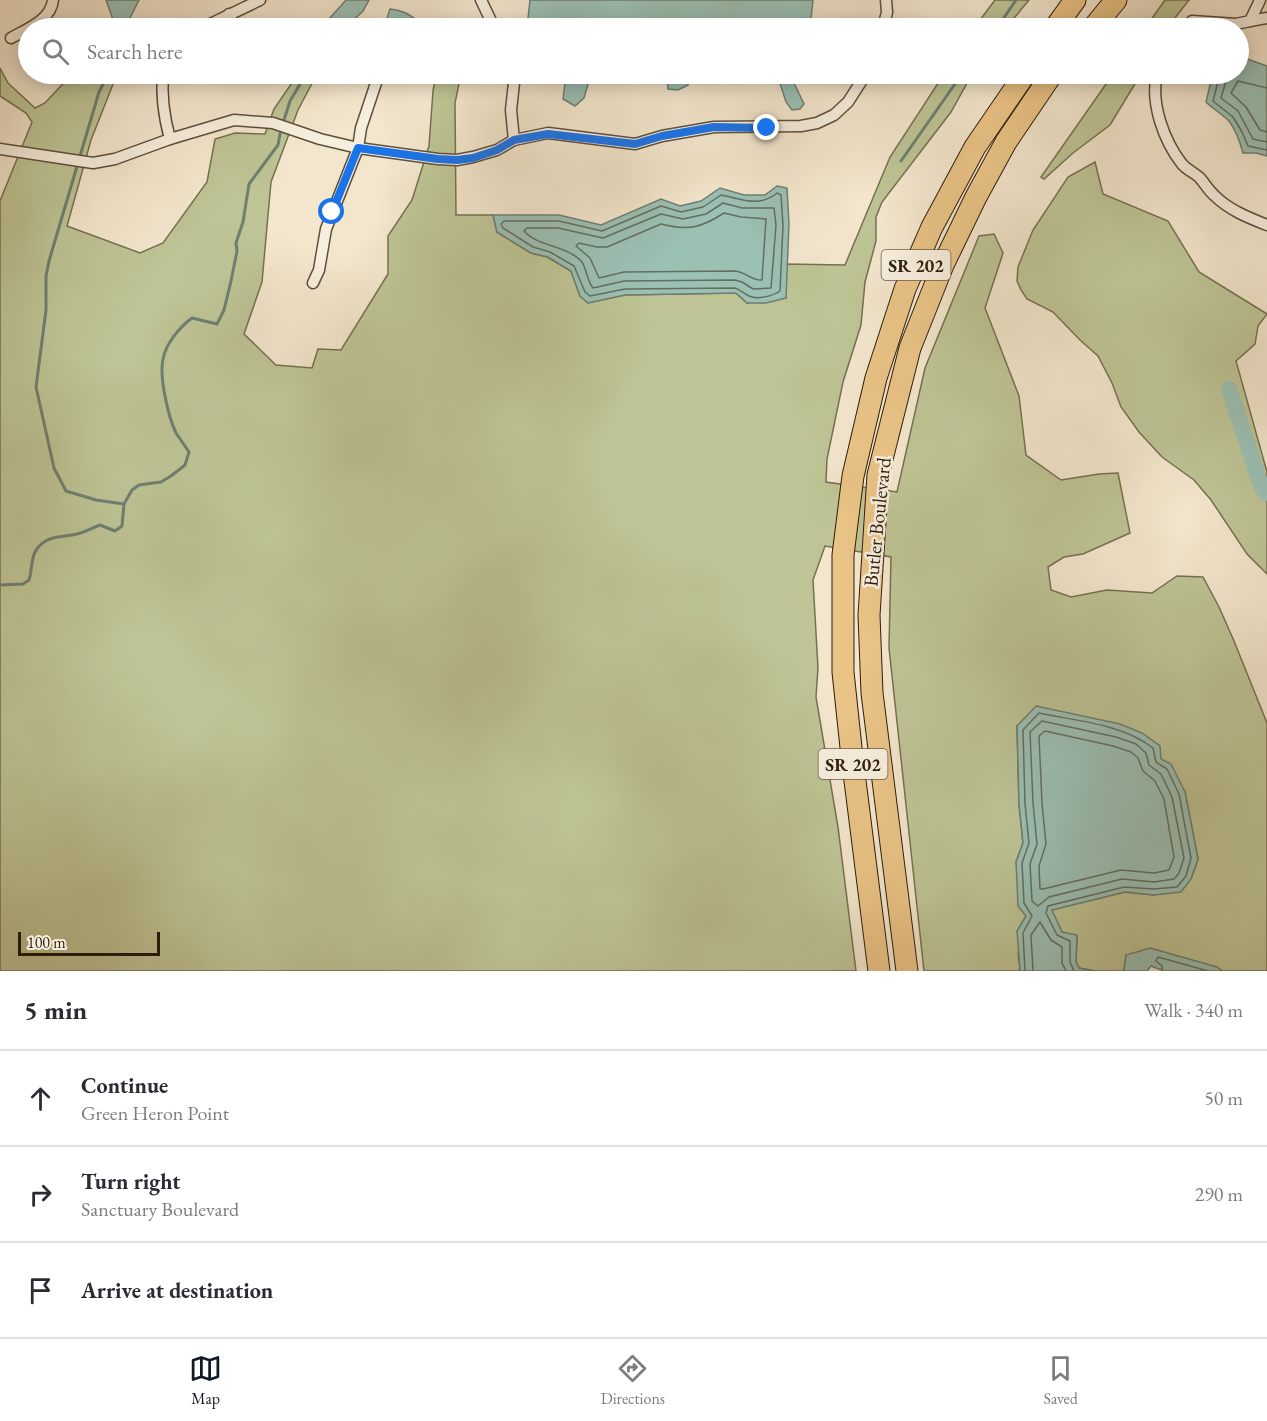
<!DOCTYPE html>
<meta charset="utf-8">
<style>
:root{--surface:#fff;--page:#f2f2f3;--text:#2b2b33;--muted:#7c7c81;--line:#e1e1e2;--accent:#111827}
body{margin:0;font-family:"EB Garamond",serif;background:var(--page);color:var(--text)}
.scale{position:absolute;left:18px;bottom:15px;width:142px;box-sizing:border-box;padding-left:6px;border:3px solid #2c1d0d;border-top:0;font-size:16px;line-height:21px;white-space:nowrap;color:#2c1d0d;-webkit-text-stroke:4px #f7efde;paint-order:stroke}
.stop{position:absolute;width:18px;height:18px;margin:-14px;border:4px solid #1a73e8;border-radius:50%;background:#fff}
.stop.end{background:#1a73e8;border-color:#fff;box-shadow:0 2px 6px #0008}
.list{margin:0;padding:0;list-style:none}
h2{display:flex;justify-content:space-between;align-items:center;height:78px;margin:0;padding:0 24px;font-size:26px}
h2 small{font-size:20px;font-weight:400;color:var(--muted)}
.list li{display:grid;grid-template-columns:39px 1fr auto;gap:18px;align-items:center;box-sizing:border-box;height:96px;padding:0 24px;border-top:2px solid var(--line)}
.list b{display:block;font-size:22px;white-space:nowrap}
.list p{margin:0;font-size:20px;white-space:nowrap;color:var(--muted)}
.list em{font-size:20px;font-style:normal;color:var(--muted)}
.icon{flex:none;width:33px;height:33px;fill:none;stroke:currentColor;stroke-width:2;stroke-linecap:round;stroke-linejoin:round}
.map{position:relative;flex:none;width:1267px;height:971px;overflow:hidden}
.search{position:absolute;background:var(--surface);box-shadow:0 3px 15px #0003;left:18px;right:18px;top:18px;height:66px;display:flex;align-items:center;gap:15px;box-sizing:border-box;padding:0 21px;border-radius:33px;color:var(--muted);font-size:22px}
.sheet{height:366px;background:var(--surface)}
nav{display:flex;justify-content:space-around;align-items:center;box-sizing:border-box;height:84px;border-top:2px solid var(--line);background:var(--surface);font-size:16px;color:var(--muted)}
nav a{display:grid;justify-items:center;gap:3px}
nav .on{color:var(--accent)}
.map>svg:first-child{display:block}
</style>
<div class="map">
<svg width="1267" height="971" viewBox="0 0 1267 971">
<rect width="100%" height="100%" fill="#f3e6cd"/>
<filter id="stains"><feTurbulence type="fractalNoise" baseFrequency=".00333" numOctaves="4"/><feColorMatrix values="0 0 0 0 .2 0 0 0 0 .09 0 0 0 0 .02 0 0 0 .5 -.17"/></filter>
<radialGradient id="worn" r=".72"><stop offset=".6" stop-color="#630" stop-opacity="0"/><stop offset="1" stop-color="#630" stop-opacity=".3"/></radialGradient>
<g fill="#bec495" stroke="#757051" stroke-width="1.5">
<path d="M995,0H1029L1006,28H974Z"/>
<path d="M1165,0H1189L1167,28H1145Z"/>
<path d="M0,68L8,83L35,108L45,103L72,74H117L91,140L67,226L140,253L163,243L207,182L215,139L235,133L265,134L274,109L298,74H317L298,110L271,182L262,282L244,334L276,365L312,368L318,349L341,350L388,274V236L412,200L429,146L433,91L436,74H461L455,103L456,215H493L497,232L531,253L547,257L571,271L580,296L588,303L625,295L736,293L747,303L786,298V264L845,265L890,157L944,74H972L951,112L882,202L876,217V241L865,282L861,325L843,382L827,459L826,482L897,492L925,368L979,236L994,234L1003,253L985,308L1019,396L1026,455L1061,480L1099,474L1118,473L1130,533L1083,554L1064,557L1048,567L1051,590L1071,597L1107,590L1152,593L1177,576L1203,577L1219,607L1234,641L1267,723V971H1222L1217,967L1126,955L1124,971H1095L1079,968L1076,962L1077,936L1062,932L1051,910L1125,892L1154,895L1191,879L1198,859L1185,792L1017,726L1019,804L1023,843L1016,862L1027,916L1018,954L1020,969L1018,971H924L889,648L891,557L825,546L813,580L818,668L816,697L838,827L856,971H0V201L32,122L26,113L0,96Z"/>
<path d="M1113,74H1141L1110,125L1073,153L1044,179L1041,177Z"/>
<path d="M1095,162L1103,194L1168,221L1199,272L1267,314L1258,326L1255,344L1236,361L1267,472V574L1247,554L1211,500L1194,480L1162,457L1139,432L1121,407L1112,383L1098,356L1080,340L1053,312L1027,299L1021,290L1017,281L1018,267L1033,230L1068,177Z"/>
</g>
<g fill="#9bc0b4" stroke="#6f7f71" stroke-width="1.5">
<path d="M106,0H139L125,28H116Z"/>
<path d="M346,0H369L363,11L345,28H322C329,17 338,10 346,0Z"/>
<path d="M530,0H813L810,28H527Z"/>
<path d="M390,9C412,11 413,22 433,28H384Z"/>
<path d="M1239,56L1267,66V156L1256,153H1243C1240,142 1236,130 1229,121C1222,114 1213,109 1206,102L1210,85L1215,74H1238Z"/>
<path d="M566,74H591L584,98L575,106L563,99Z"/>
<path d="M667,74H690L688,85L678,90L668,89Z"/>
<path d="M777,74H792L791,77L804,104L800,109L792,110L786,102Z"/>
<path d="M777,186L787,188L789,224L786,298L766,303H747L736,293L625,295L588,303L580,296L571,271L548,257L531,253L497,232L493,215H559L601,225L661,199L680,206L701,201L720,188L744,195H765Z"/>
<path d="M1036,706L1120,724L1142,733L1160,746L1161,759L1171,764L1185,792L1198,859L1191,879L1181,892L1154,895L1125,892L1052,910L1062,932L1077,935L1076,962L1079,968L1095,971H1018L1020,969L1017,931L1026,916L1018,906L1017,882L1016,862L1023,843L1019,804L1017,726Z"/>
<path d="M1150,948L1217,967L1222,971H1164L1151,966L1147,971H1124L1126,955Z"/>
</g>
<g fill="none" stroke-linecap="round" stroke-linejoin="round">
<g stroke="#646e60" stroke-width="1.5">
<path d="M1220,74L1213,101L1233,117L1242,132L1248,146L1267,150"/>
<path d="M1228,74L1221,98L1238,111L1253,139L1267,142"/>
<path d="M1267,88L1238,81L1231,93L1246,107L1260,130L1267,132"/>
<path d="M777,193L781,195L783,225L780,291C773,296 757,300 749,296C744,294 741,290 735,288L625,289L590,296L585,292L574,266L550,252L533,247L503,228L501,224L504,221H559L602,231L661,206L681,212L703,207L721,195C742,199 759,208 777,193Z"/>
<path d="M723,203L742,208H774L776,225L771,288L753,289L742,282L735,280L624,281L593,288C587,281 587,270 582,262C567,245 538,247 524,231L527,228H558L603,238L661,214L683,219L706,214Z"/>
<path d="M724,213L741,217L766,219L762,280C752,281 746,272 735,271L624,272L599,278L590,258L576,246L579,243L597,247H607L661,224C688,231 701,228 724,213Z"/>
<path d="M1042,721L1116,737L1136,744L1146,753L1149,765L1161,774L1172,797L1184,858L1179,873L1174,879L1154,882L1122,879L1049,897L1038,906L1032,901L1030,864L1037,844L1033,803L1030,732Z"/>
<path d="M1045,731L1113,746L1131,752L1138,758L1143,771L1155,781L1164,799L1174,857L1169,870L1154,873L1121,870L1043,889H1040L1039,866L1046,844L1042,803L1039,736Z"/>
<path d="M1025,971L1023,933L1032,916L1024,903L1023,882L1022,863L1029,843L1025,804L1023,730L1039,713C1077,721 1122,724 1153,748L1156,762L1167,769L1179,794L1191,858L1186,876L1177,887L1154,889L1124,887L1048,906L1046,913L1057,935L1070,941V962L1074,971"/>
<path d="M1033,971L1031,935L1040,922L1051,940L1062,947V963L1066,971"/>
<path d="M1162,971V966L1156,961L1158,957L1208,971"/>
</g>
<g stroke="#6f7f71" stroke-width="3">
<path d="M997,28L1016,0"/>
<path d="M108,74L99,92L49,261L46,276V310L36,387L54,468L66,491L96,500L124,504"/>
<path d="M283,123L290,101L306,74"/>
<path d="M901,161L962,74"/>
<path d="M0,585L23,584L29,580C32,571 31,560 35,552C45,534 62,538 77,534C85,532 92,528 100,525L115,531L122,526L124,504L132,490L139,485L161,482L171,476L185,465L189,452C185,446 180,439 176,433C168,416 159,377 163,359C166,343 180,327 192,318L217,324L224,310L231,281L237,251L236,243L243,222L249,184L278,145L281,129"/>
</g>
<path stroke="#9bc0b4" stroke-width="16" d="M1229,389L1262,488L1267,493"/>
<defs>
<g id="street">
<path d="M481,0L492,23L498,28"/>
<path d="M229,14L234,28"/>
<path d="M1250,21L1267,18"/>
<path d="M202,28L260,0"/>
<path d="M883,28L887,12L886,0"/>
<path d="M1186,28L1192,21L1236,24L1250,21L1260,0"/>
<path d="M11,38C27,29 51,20 53,0"/>
<path d="M163,74C161,96 164,117 170,139"/>
<path d="M1157,74C1150,103 1164,141 1182,164C1187,170 1195,173 1200,178C1205,184 1209,191 1215,196C1229,210 1249,218 1267,225"/>
<path d="M514,140L511,110L515,74"/>
<path d="M0,149L93,163L115,159L170,139L234,120L273,123L320,139L358,148L438,159L457,160L473,157L497,150L514,140L548,133L635,144L662,136L714,127L801,126L817,123L834,115L848,102L866,74"/>
<path d="M313,283L319,270L326,229L358,148L361,128L377,80"/>
</g>
<g id="highway">
<path d="M1055,28L1075,0"/>
<path d="M1093,28L1116,0"/>
<path d="M879,971L852,757L843,672V555L853,476L876,378L905,289L932,227L975,147L1025,74"/>
<path d="M907,971L872,693L869,615L878,475L910,348L943,265L976,197L1006,142L1052,74"/>
</g>
</defs>
<use href="#street" stroke="#5e4f3d" stroke-width="13"/>
<use href="#highway" stroke="#2c1d0d" stroke-width="23"/>
<use href="#street" stroke="#f7efde" stroke-width="10"/>
<use href="#highway" stroke="#eac386" stroke-width="21"/>
</g>
<g fill="none" stroke-linecap="round" stroke-linejoin="round">
<path stroke="#1a73e8" stroke-width="8" d="M332,212L358,148L438,159L457,160L473,158L497,150L514,140L548,134L635,144L662,136L714,127L767,128"/>
</g>
<g text-anchor="middle" dominant-baseline="central" stroke-width="5" stroke-linejoin="round" paint-order="stroke">
<g fill="#f7efde" stroke="#695c4c" stroke-width="1.5">
<rect x="881.5" y="250" width="69" height="30" rx="4.5"/>
<rect x="818.5" y="749" width="69" height="30" rx="4.5"/>
</g>
<g font-size="18" font-weight="bold" fill="#2c1d0d">
<text x="916" y="265">SR 202</text>
<text x="853" y="764">SR 202</text>
</g>
<g font-size="20" fill="#2c1d0d" stroke="#f7efde">
<text transform="translate(877 522) rotate(-84)">Butler Boulevard</text>
</g>
</g>
<rect width="100%" height="100%" filter="url(#stains)"/>
<rect width="100%" height="100%" fill="url(#worn)"/>
</svg>
<div class="scale">100 m</div>
<div class="stop" style="left:332px;top:212px"></div>
<div class="stop end" style="left:767px;top:128px"></div>
<div class="search"><svg class="icon" aria-label="search" viewBox="0 0 24 24"><circle cx="10" cy="10" r="6"/><path d="M15 15l6 6"/></svg>Search here</div>
</div>
<section class="sheet">
<h2>5 min<small>Walk · 340 m</small></h2>
<ul class="list">
<li><svg class="icon" aria-label="ahead" viewBox="0 0 24 24"><path d="M12 20V5M6 11l6-6 6 6"/></svg><div><b>Continue</b><p>Green Heron Point</p></div><em>50 m</em></li>
<li><svg class="icon" aria-label="right" viewBox="0 0 24 24"><path d="M7 20v-9h11M14 6l5 5-5 5"/></svg><div><b>Turn right</b><p>Sanctuary Boulevard</p></div><em>290 m</em></li>
<li><svg class="icon" aria-label="arrive" viewBox="0 0 24 24"><path d="M6 21V4h12l-3 4 3 4H6"/></svg><div><b>Arrive at destination</b></div></li>
</ul>
</section>
<nav>
<a class="on"><svg class="icon" aria-label="map" viewBox="0 0 24 24"><path d="M3 6l6-2 6 2 6-2v14l-6 2-6-2-6 2zM9 4v14M15 6v14"/></svg>Map</a>
<a><svg class="icon" aria-label="directions" viewBox="0 0 24 24"><path d="M12 3l9 9-9 9-9-9zM9 14v-3h6M13 9l2 2-2 2"/></svg>Directions</a>
<a><svg class="icon" aria-label="saved" viewBox="0 0 24 24"><path d="M7 4h10v16l-5-4-5 4z"/></svg>Saved</a>
</nav>
